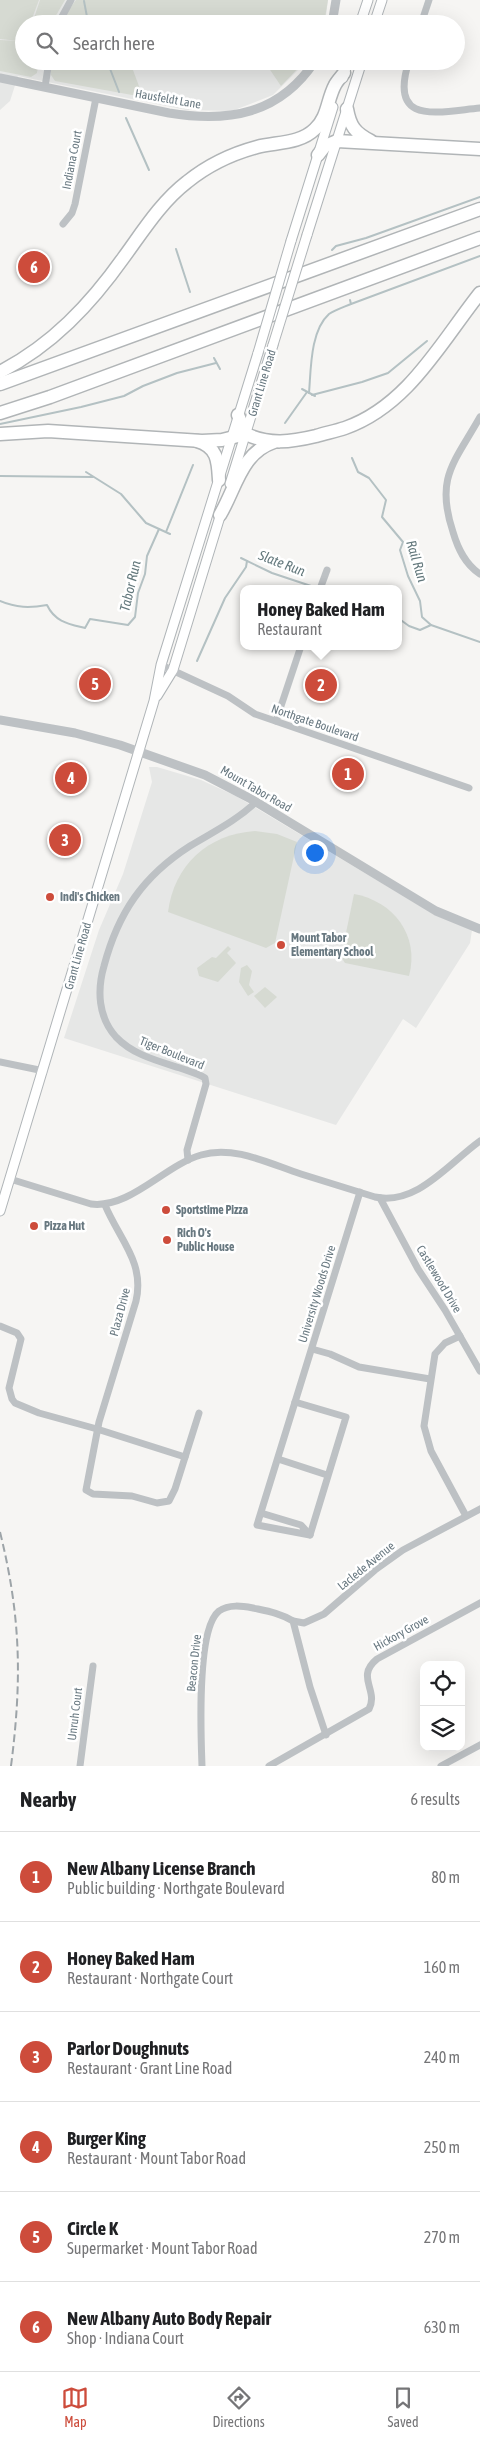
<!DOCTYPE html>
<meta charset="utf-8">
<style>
:root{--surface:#fff;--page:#f2f2f2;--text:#202124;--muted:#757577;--line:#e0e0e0;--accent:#cd4c3b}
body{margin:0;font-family:"Asap Condensed",sans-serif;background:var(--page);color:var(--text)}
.controls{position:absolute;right:15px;bottom:15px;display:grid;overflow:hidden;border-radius:10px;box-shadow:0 5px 20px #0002}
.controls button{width:45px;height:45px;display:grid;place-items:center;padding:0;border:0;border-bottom:1px solid var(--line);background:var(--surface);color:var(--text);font:25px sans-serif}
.you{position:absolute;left:314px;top:852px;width:18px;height:18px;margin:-12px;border:4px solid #fff;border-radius:50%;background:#1a73e8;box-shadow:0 0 0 8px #1a73e833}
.badge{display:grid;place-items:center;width:32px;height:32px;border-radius:50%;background:var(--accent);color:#fff;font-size:16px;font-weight:700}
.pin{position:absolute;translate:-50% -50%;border:2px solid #fff;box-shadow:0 1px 5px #0006}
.popup{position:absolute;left:240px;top:585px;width:162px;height:65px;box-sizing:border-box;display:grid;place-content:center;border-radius:10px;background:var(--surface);filter:drop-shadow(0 1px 4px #0005);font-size:16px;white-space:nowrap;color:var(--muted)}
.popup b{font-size:19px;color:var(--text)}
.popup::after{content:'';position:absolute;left:50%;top:100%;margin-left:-10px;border:10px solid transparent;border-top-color:var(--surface)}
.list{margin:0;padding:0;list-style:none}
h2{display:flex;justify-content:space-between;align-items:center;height:65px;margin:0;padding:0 20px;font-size:21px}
h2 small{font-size:16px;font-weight:400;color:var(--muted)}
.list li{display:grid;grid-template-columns:32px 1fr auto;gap:15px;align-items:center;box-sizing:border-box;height:90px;padding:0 20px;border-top:1px solid var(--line)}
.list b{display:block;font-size:19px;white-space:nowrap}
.list p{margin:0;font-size:16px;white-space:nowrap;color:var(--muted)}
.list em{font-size:16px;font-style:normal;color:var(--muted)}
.icon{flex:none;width:28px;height:28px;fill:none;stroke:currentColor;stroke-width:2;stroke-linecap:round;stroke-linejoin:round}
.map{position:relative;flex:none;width:480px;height:1766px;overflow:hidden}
.search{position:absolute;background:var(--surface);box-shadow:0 5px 20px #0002;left:15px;right:15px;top:15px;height:55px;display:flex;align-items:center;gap:12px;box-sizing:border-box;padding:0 18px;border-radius:28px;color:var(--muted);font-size:19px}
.sheet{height:605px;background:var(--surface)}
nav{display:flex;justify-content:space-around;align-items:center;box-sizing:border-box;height:70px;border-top:1px solid var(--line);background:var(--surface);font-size:14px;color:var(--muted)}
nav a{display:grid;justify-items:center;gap:2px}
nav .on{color:var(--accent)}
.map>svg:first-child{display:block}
</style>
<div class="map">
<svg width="480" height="1766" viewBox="0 0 480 1766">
<rect width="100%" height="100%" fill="#f6f5f3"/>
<g fill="#e6e7e6">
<path d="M0,0H328L325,24H24V61H307L273,95L232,111L186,110L18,76L10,101L0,110Z"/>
<path d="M149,767H157L201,780L236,796L435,915L472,930L470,943L416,1028L403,1019L336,1125L64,1038L99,930L123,874L152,782Z"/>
</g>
<g fill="#d6dad2">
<path d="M0,0H39L30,24H24V61H39L37,73L31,77L0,71V40L19,41L0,39Z"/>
<path d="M40,0H65L51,24H32Z"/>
<path d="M76,0H328L324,24H62L67,12Z"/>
<path d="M51,61H134L130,62L143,97L55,81L51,75Z"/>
<path d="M264,61H305L281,86Z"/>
<path d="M255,831L277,834L297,842L275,943L266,948L168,912C174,865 208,834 255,831Z"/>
<path d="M354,894C393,901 420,935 409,976L345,963L341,957Z"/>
<path d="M228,946L231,949L227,953L236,963L218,982L199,976L197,968L212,957L216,958Z"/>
<path d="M247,965L252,971L249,985L254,992L248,996L239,982L241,968Z"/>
<path d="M265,987L277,997L265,1008L254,996Z"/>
</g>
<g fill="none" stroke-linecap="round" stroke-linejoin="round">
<g stroke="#b4c1c3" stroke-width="2">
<path d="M84,1L88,22L91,24"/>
<path d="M107,61L119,92"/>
<path d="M126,118L149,170"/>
<path d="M176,249L190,292"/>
<path d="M332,250L336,246L366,238L480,197"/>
<path d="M351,304L480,256"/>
<path d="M214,358L220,369"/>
<path d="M302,389L315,396"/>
<path d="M309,393C311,370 310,331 329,314C335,310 344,307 351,304L350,300"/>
<path d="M312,395L362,382L388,373L427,341"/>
<path d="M285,423L307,392"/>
<path d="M0,424L81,407L124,396L143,386L177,373L216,363"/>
<path d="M352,458L358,472L369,478L386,500L382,517L403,542L400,550L408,576L420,601L422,617L431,625"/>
<path d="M86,472L121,494L146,523L170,534"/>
<path d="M0,476L93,477"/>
<path d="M166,532L193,465"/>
<path d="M241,558L272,573L317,588"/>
<path d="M0,601C16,608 30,608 47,605C55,622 69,624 85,628L90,619L128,625L135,617L138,593L145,574L147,556L159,529"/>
<path d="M398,618L409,626L420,630L431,625L480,642"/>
<path d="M197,661L225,598L246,567L247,561"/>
</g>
<defs>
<g id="secondary">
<path d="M360,24L368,0"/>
<path d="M374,24L382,0"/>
<path d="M343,78L348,61"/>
<path d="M307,235L362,61"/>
<path d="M291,241L333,107"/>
<path d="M230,484L273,345"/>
<path d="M157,696L173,670L222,510"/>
<path d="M0,1211L154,701L161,665L258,353"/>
</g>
<g id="motorway">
<path d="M347,109C350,126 355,133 371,141"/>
<path d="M318,155L325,146L337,141L480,149"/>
<path d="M0,372C52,345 90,305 124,257C143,231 161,202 187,182C208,165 231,154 257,147C276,142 300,144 315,129C328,117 327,100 335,85C337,81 341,77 344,73"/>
<path d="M0,384L480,209"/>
<path d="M0,413L50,397L480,238"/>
<path d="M238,415L246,434C269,445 291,442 316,436C326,433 336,431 345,428C408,406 441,342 480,293"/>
<path d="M0,434L48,431L202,441L222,440L246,434"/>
<path d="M197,441C218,447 218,462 219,480"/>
<path d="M220,515C236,488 241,453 274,442"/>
</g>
</defs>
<use href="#secondary" stroke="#b0b5b8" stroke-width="11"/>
<use href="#motorway" stroke="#b1b5b7" stroke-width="15"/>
<g stroke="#bdc1c4" stroke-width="7">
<path d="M58,24L71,0"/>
<path d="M421,24L429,0"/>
<path d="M409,61C388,126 437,112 480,108"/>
<path d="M45,87L49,61"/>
<path d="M63,224L72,213L75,204L96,98"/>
<path d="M480,417C454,463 435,478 453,532C458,549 465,564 480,574"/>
<path d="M320,589L327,570"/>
<path d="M161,665L228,696L255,714L469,788"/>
<path d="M276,721L301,646"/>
<path d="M0,1062L44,1071"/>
<path d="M188,1160L187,1150L206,1084L205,1078C197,1073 188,1071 180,1068C158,1061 133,1055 116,1037C98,1017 97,990 104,966C118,913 143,876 190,846C213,832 236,821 256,802"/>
<path d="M10,1179L91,1204C130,1209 165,1165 201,1155C234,1145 270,1164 301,1174C326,1182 350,1189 375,1197C417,1206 449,1163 480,1141"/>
<path d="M380,1198L418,1269L445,1310L480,1371"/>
<path d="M105,1205C119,1239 145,1262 136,1301L99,1422L86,1490L93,1494L132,1496L157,1503L169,1501L175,1489L199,1413"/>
<path d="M0,1326L17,1333L21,1339L9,1388L12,1399L15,1403L39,1413L97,1429L185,1457"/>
<path d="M460,1336L445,1343L435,1354L424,1426L431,1451L466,1516"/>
<path d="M312,1349L330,1354L359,1367L430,1379"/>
<path d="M295,1402L346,1417L310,1535"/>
<path d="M278,1459L327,1475"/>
<path d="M261,1513L301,1525L310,1535L257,1525L360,1192"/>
<path d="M293,1621L304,1623L324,1614L375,1570L403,1550L480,1509"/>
<path d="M80,1766L93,1666"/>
<path d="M202,1766C201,1736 196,1629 219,1611C229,1604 242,1606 253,1608C267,1611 280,1613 293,1621L310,1687L326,1735"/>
<path d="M269,1766L369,1709C379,1690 355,1677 377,1659L480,1603"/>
<path d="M441,1766L480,1745"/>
</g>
<g stroke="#bdc1c4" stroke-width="9">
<path d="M332,24L336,0"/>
<path d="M0,78L169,113C229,123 280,114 315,61"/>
<path d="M0,720L75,733L120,745L205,775L251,799L436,911L480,929"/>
</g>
<use href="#secondary" stroke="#fff" stroke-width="9"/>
<use href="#motorway" stroke="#fff" stroke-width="12"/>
<path stroke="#9da4a8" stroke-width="2" stroke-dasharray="8 4" stroke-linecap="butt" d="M0,1532C21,1617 22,1680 11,1766"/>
<defs>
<g id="secondary-bridge">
<path d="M273,345L307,235"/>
<path d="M258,353L291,241"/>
</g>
</defs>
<use href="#secondary-bridge" stroke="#b0b5b8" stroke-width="11" stroke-linecap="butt"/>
<use href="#secondary-bridge" stroke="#fff" stroke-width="9"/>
</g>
<g fill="#cd4c3b" stroke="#fff" stroke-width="2">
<circle cx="50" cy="897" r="5"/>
<circle cx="281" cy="945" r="5"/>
<circle cx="166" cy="1210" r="5"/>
<circle cx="34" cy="1226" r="5"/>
<circle cx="167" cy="1240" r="5"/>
</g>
<g text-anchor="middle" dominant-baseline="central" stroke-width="5" stroke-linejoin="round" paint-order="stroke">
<g font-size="12" fill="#687880" stroke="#fff">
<text transform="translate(168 99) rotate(10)">Hausfeldt Lane</text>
<text transform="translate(72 160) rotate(-79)">Indiana Court</text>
<text transform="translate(262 383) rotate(-73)">Grant Line Road</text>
<text transform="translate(315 723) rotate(19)">Northgate Boulevard</text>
<text transform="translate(256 789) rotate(30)">Mount Tabor Road</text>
<text transform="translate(78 956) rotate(-74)">Grant Line Road</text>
<text transform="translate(172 1053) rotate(22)">Tiger Boulevard</text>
<text transform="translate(439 1279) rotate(59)">Castlewood Drive</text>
<text transform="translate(317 1294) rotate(-73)">University Woods Drive</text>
<text transform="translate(120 1312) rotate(-75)">Plaza Drive</text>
<text transform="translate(366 1566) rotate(-39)">Laclede Avenue</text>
<text transform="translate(401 1633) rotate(-29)">Hickory Grove</text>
<text transform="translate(194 1663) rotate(-84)">Beacon Drive</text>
<text transform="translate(75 1714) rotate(-83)">Unruh Court</text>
</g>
<g font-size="12" font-weight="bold" fill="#687880" stroke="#fff" text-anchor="start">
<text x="60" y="897">Indi's Chicken</text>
<text x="291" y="938">Mount Tabor<tspan x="291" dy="14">Elementary School</tspan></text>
<text x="176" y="1210">Sportstime Pizza</text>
<text x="44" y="1226">Pizza Hut</text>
<text x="177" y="1233">Rich O's<tspan x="177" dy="14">Public House</tspan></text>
</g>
<g font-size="14" font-style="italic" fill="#64797d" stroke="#fff">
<text transform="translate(417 561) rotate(73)">Rail Run</text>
<text transform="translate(282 563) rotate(21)">Slate Run</text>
<text transform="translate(130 586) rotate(-77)">Tabor Run</text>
</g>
</g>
</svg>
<div class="controls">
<button><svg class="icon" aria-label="locate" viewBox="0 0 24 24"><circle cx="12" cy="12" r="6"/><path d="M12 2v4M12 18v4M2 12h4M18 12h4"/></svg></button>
<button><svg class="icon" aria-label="layers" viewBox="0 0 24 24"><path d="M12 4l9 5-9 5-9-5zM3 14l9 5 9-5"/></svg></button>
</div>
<div class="you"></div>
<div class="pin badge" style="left:348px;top:774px">1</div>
<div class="pin badge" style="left:321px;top:685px">2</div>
<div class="popup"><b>Honey Baked Ham</b>Restaurant</div>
<div class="pin badge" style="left:65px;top:840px">3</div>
<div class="pin badge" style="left:71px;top:778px">4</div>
<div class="pin badge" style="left:95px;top:684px">5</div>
<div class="pin badge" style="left:34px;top:267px">6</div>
<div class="search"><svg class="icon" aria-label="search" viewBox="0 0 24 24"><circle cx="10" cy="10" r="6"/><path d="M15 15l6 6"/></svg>Search here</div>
</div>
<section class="sheet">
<h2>Nearby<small>6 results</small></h2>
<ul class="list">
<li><span class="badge">1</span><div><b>New Albany License Branch</b><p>Public building · Northgate Boulevard</p></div><em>80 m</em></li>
<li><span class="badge">2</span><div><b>Honey Baked Ham</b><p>Restaurant · Northgate Court</p></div><em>160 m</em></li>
<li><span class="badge">3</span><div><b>Parlor Doughnuts</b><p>Restaurant · Grant Line Road</p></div><em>240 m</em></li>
<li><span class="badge">4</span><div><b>Burger King</b><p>Restaurant · Mount Tabor Road</p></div><em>250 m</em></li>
<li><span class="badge">5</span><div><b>Circle K</b><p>Supermarket · Mount Tabor Road</p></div><em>270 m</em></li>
<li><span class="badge">6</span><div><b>New Albany Auto Body Repair</b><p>Shop · Indiana Court</p></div><em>630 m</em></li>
</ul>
</section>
<nav>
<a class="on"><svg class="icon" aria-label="map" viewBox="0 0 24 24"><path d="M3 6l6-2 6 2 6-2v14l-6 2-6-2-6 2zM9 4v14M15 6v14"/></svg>Map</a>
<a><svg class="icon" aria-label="directions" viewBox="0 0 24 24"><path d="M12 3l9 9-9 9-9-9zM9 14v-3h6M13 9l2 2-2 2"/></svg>Directions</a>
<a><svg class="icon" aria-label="saved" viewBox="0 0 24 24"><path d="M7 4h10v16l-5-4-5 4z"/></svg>Saved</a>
</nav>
